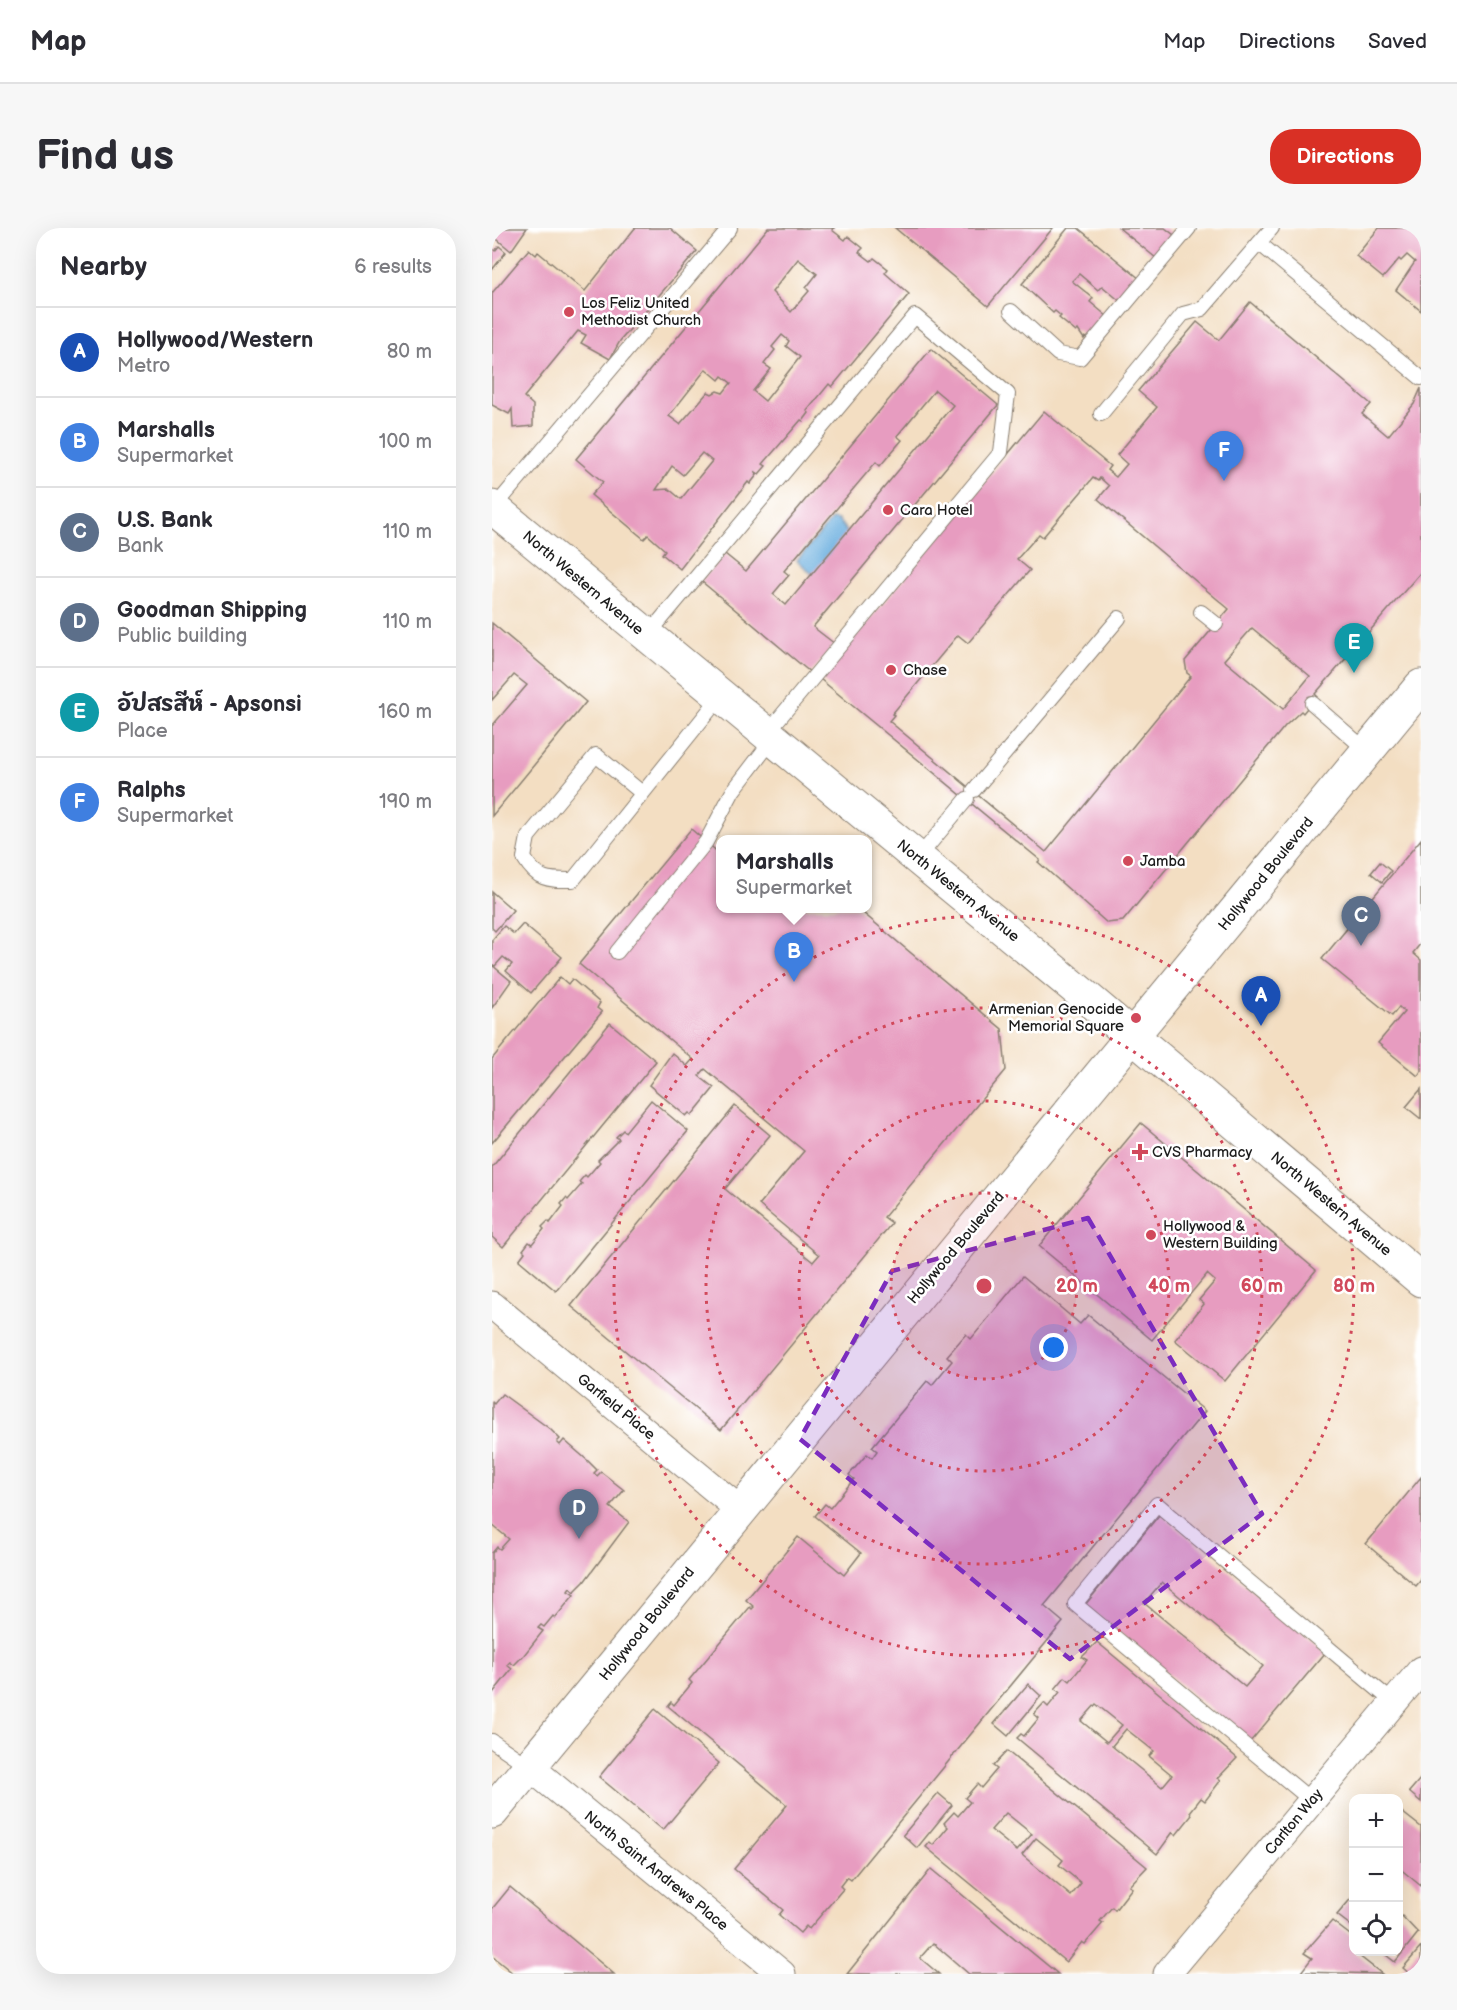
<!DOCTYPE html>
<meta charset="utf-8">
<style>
:root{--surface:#fff;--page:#f7f7f7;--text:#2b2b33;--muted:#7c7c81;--line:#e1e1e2;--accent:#d93025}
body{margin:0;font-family:"Balsamiq Sans","Playpen Sans Thai",sans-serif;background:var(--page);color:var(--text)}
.controls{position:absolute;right:18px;bottom:18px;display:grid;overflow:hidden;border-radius:12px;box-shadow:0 6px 24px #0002}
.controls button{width:54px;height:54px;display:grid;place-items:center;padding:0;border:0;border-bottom:2px solid var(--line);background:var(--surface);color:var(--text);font:30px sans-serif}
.you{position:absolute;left:562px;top:1120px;width:21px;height:21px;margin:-15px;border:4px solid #fff;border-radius:50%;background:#1a73e8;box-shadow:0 0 0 9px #1a73e833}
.badge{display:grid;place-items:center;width:39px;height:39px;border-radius:50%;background:var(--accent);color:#fff;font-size:20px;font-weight:700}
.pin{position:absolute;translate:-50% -50px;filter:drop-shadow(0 2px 3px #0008)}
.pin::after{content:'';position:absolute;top:32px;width:21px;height:18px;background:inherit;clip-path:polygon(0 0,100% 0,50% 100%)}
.popup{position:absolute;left:224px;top:607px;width:156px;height:78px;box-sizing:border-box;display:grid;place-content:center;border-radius:12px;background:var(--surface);filter:drop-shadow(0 2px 4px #0005);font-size:20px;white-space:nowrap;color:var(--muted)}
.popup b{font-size:22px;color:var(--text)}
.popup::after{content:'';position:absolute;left:50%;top:100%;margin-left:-12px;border:12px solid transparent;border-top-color:var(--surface)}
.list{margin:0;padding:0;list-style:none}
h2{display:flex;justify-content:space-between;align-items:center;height:78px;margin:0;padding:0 24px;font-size:26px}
h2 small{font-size:20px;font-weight:400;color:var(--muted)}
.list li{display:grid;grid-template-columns:39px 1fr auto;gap:18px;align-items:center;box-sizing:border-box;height:90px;padding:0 24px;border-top:2px solid var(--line)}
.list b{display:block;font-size:22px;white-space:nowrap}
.list p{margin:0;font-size:20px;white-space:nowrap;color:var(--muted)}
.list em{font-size:20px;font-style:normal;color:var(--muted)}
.icon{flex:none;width:33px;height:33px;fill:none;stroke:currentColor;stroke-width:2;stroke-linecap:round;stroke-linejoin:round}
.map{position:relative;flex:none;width:929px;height:1746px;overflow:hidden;border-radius:24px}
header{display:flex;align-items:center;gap:36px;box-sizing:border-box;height:84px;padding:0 30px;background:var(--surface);border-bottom:2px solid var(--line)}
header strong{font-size:28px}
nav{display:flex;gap:33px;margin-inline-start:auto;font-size:21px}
.intro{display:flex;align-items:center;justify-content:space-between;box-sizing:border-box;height:144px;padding:0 36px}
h1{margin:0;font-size:42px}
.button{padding:15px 27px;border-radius:24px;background:var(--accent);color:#fff;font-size:21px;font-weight:700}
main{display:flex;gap:36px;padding:0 36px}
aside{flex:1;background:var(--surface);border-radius:24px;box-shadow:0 6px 24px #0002}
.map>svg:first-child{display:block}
</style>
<header>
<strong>Map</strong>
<nav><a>Map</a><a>Directions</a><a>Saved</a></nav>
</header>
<div class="intro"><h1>Find us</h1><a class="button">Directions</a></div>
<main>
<aside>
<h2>Nearby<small>6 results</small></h2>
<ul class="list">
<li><span class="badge" style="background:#1a4fb4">A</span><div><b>Hollywood/Western</b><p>Metro</p></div><em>80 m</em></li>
<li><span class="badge" style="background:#3f7fe0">B</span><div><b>Marshalls</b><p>Supermarket</p></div><em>100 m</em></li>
<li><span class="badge" style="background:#5c6f8a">C</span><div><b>U.S. Bank</b><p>Bank</p></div><em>110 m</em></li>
<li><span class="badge" style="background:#5c6f8a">D</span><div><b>Goodman Shipping</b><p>Public building</p></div><em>110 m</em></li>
<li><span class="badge" style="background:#0f9aa8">E</span><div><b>อัปสรสีห์ - Apsonsi</b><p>Place</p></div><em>160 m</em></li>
<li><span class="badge" style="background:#3f7fe0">F</span><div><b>Ralphs</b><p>Supermarket</p></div><em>190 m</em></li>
</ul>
</aside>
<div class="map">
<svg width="929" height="1746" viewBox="0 0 929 1746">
<rect width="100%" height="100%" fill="#fff"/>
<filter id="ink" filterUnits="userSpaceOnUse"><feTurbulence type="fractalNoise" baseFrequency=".0167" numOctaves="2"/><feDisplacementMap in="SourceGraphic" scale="12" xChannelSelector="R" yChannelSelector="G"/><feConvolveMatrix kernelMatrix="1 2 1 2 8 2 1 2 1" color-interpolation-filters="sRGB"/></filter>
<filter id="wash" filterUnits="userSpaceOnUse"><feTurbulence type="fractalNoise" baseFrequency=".008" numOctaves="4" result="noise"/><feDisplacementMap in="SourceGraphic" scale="24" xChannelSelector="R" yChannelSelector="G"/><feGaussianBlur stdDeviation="1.35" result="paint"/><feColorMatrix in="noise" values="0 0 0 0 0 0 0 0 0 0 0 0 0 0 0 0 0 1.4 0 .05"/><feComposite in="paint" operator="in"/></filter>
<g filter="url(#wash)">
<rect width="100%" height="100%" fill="#f3dec2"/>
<path fill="#69aedf" stroke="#42657e" stroke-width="1.5" d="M340,291L346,292L356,305L321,347L305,332Z"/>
<g id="blocks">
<g fill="#e79cc0" fill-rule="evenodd">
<path d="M0,0H35L19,23L0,7Z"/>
<path d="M143,0H178L205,23L128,113L118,131L89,115L94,107L86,103L32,169L41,177V198L21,200L20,181L17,186L0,177V65L37,21L44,27L46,24L93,63Z"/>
<path d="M276,0H342L340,2L353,12L356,8L371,20L367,24L379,33L382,30L396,41L393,45L417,66L340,159L337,156L315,183L317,185L311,193L309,192L271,236L274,238L267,246L264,244L265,247L258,256L256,254L188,341L170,326L173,322L156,307L152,311L99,267L111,254L84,231ZM306,31L325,46L314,60L317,63L299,84L280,64ZM290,107L297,113L294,118L308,129L273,173L261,163L279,141L272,136L283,122L280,119ZM214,141L227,152L230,148L239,155L231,165L225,163L220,166L216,164L188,196L177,188ZM210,225L220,233L189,271L177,261L164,262L180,238L191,247Z"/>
<path d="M403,0H561L496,78Z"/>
<path d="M576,0H586L648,51L629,74L610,58L606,62L587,46L580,53L601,70L598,74L616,89L597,111L593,109L592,111L586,102L584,104L567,90L569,88L563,83L561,85L530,56Z"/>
<path d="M627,0H673L682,7L664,30Z"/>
<path d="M887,0H929V83L904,62L923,34L915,27L909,33L907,31L891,50L864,28Z"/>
<path d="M7,18L14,24L0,42V20L3,23Z"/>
<path d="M758,74L879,176L870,186L896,208L922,176L929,160V344L823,466L825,468L811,485L809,483L793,498L631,693L615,695L546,634L548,632L328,451L552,183L618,238L615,242L624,249L635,236L625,227L665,179L646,163L705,94L727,112ZM601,250L606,253L608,250L617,258L606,271L737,381L693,433L695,445L699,448L554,624L397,493L402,487L400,486L466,407L476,415L538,342L525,331L547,306L551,309ZM760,400L818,448L791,481L732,432Z"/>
<path d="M439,121L506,177L321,399L343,416L319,445L209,353L233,326L254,343ZM443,162L461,177L294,377L281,366L297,347L292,343L384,234L388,238L410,212L405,208Z"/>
<path d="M0,395L94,474L0,588V498L35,457L22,447L0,472Z"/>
<path d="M199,601L228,626V680H365L510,801L514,842L392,989L400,995L229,1202L79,1078L243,878L278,907L233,961L321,1034L327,1027L267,977L312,923L213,841L207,848L222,860L200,887L197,885L194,888L157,857L180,825L195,838L201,831L87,736Z"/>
<path d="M929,611V715L921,725L929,732V843L926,848L886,815L912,784L907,779L900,788L830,731Z"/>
<path d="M888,634L899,643L890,654L879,645Z"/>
<path d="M0,664L21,682L3,703L0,700Z"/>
<path d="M31,696L70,729L39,765L14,743L20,736L11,729L3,738L0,736V712L12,698L22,706Z"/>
<path d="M0,737L19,753L0,780Z"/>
<path d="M68,749L76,756L80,751L108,775L105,780L110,784L0,915V831Z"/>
<path d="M118,795L164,833L11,1019L0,1009V939Z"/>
<path d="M929,861V891L914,879Z"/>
<path d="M159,872L196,903L64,1063L27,1032L33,1024L31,1022L37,1014L40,1016L52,1001L50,999L56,993L58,995L71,978L69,976L74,970L76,972L90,956L87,954L93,947L95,949L108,934L106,932L127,911L124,909L131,902L133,904Z"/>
<path d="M649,895L824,1042L733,1153L683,1112L712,1076L707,1072L723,1053L715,1046L660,1112L547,1018Z"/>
<path d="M531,1048L588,1096L596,1087L713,1183L552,1378L571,1394L359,1652L355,1649L348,1658L351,1661L317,1701L314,1698L308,1705L287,1687L291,1682L242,1641L295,1577L176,1478L179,1474L182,1477L200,1455L197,1452L258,1379L260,1381L262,1379L254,1372L306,1309L352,1347L369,1325L323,1288L333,1276L338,1280L362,1251L357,1247L375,1226L380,1230L385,1223L380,1219L435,1153L440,1157L460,1133L455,1128L474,1106L479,1111Z"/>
<path d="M10,1166L58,1201L68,1211L65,1214L68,1217L72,1212L95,1232L105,1242L102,1245L105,1248L109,1244L132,1262L118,1279L137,1294L92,1354L82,1364L78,1360L76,1363L82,1367L63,1390L61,1388L52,1399L49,1397L46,1400L51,1403L32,1427L22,1437L18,1434L15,1437L20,1441L0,1466V1325L5,1319L8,1321L17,1311L0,1297V1174L2,1176Z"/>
<path d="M929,1249V1352L924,1358L874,1316Z"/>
<path d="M668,1286L834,1424L758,1514L593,1377ZM670,1354L771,1438L753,1459L652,1375Z"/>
<path d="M605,1414L745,1530L726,1550L729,1552L713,1573L709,1570L698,1584L700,1587L684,1607L681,1604L665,1626L525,1510L529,1506L532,1508L547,1490L542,1486L552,1475L556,1479L568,1464L563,1461L573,1449L578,1453L595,1432L590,1429ZM604,1476L630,1497L615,1514L589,1493ZM634,1501L662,1523L657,1528L680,1547L670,1559L620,1518Z"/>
<path d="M536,1456L549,1468L516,1508L502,1496Z"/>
<path d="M163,1481L227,1535L171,1602L107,1549Z"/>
<path d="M515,1523L655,1639L637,1658L640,1660L623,1682L620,1679L608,1693L611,1695L593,1716L590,1714L574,1734L434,1619L438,1614L441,1617L456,1599L452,1595L462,1584L466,1588L478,1574L473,1570L485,1556L489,1560L505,1541L501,1538ZM514,1585L540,1606L525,1623L499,1602ZM544,1610L571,1632L567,1637L589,1655L579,1668L530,1627Z"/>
<path d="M929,1550V1574L917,1564Z"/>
<path d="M446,1565L460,1577L425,1620L411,1607Z"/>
<path d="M906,1581L929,1599V1658L906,1639Z"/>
<path d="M439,1641L566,1746H477L441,1715L428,1730L447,1746H355Z"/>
<path d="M18,1659L122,1746H22L0,1728V1681Z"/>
<path d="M862,1667V1700L845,1687Z"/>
<path d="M910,1688L926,1705L903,1734L890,1724H906V1689Z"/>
<path d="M840,1693L862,1710V1724L890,1746L809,1744L820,1730L812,1725Z"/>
<path d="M929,1719V1746H918L911,1740Z"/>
</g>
</g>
</g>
<g filter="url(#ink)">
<use href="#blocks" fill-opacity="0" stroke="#887d6f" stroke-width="1.5"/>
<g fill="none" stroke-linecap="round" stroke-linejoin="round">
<defs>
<g id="service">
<path d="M767,15L929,150"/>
<path d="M519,83L566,126L588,130L697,0"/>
<path d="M609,186L691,86L710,81L780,0"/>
<path d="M2,280L238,0"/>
<path d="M709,384L724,396"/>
<path d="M155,408L423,88L516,166L509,224L275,505"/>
<path d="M820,475L875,523"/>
<path d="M482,562L627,390"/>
<path d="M150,565L104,527L36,609L32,630C46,653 56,652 81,652L228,469"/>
<path d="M426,630L475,571"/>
<path d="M125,724L214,614L241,563L280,512"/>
<path d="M0,1513L38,1539"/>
<path d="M820,1573L583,1376L665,1276L902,1475"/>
</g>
<g id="minor">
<path d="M0,1077L248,1282"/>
<path d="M38,1539L290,1746"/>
<path d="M675,1746L929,1442"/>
</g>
<path id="secondary" d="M0,1584L929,458"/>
<path id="primary" d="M0,279L594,769L929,1052"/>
</defs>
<use href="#service" stroke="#887d6f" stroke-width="16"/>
<use href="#minor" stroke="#887d6f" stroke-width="29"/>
<use href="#secondary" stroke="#887d6f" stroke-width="35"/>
<use href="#primary" stroke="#887d6f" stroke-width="35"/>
<use href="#service" stroke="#fff" stroke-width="14"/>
<use href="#minor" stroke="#fff" stroke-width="27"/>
<use href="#secondary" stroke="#fff" stroke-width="33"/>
<use href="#primary" stroke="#fff" stroke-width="33"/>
</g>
</g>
<path fill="#7b2cbf" fill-opacity="0.2" stroke="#7b2cbf" stroke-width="4.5" stroke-dasharray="12 8" stroke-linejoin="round" d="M596,990L770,1286L578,1431L308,1211L400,1043Z"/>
<circle cx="492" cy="1058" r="93" fill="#d1495b" fill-opacity=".12"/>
<g fill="none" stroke="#d1495b" stroke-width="3" stroke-dasharray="3 6">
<circle cx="492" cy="1058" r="93"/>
<circle cx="492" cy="1058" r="185"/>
<circle cx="492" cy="1058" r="278"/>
<circle cx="492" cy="1058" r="370"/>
</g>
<g fill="#d1495b" stroke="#fff" stroke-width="2">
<circle cx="77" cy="84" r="6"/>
<circle cx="396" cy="282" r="6"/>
<circle cx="399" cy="442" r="6"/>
<circle cx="636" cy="633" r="6"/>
<circle cx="644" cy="790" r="6"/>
<path d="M645 915h6v6h6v6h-6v6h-6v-6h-6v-6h6z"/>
<circle cx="659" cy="1007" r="6"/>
</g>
<g text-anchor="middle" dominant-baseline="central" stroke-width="5" stroke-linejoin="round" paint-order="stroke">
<g font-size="15" fill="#1c1c1c" stroke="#fff" text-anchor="start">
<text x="89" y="75">Los Feliz United<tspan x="89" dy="17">Methodist Church</tspan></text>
<text x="408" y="282">Cara Hotel</text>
<text x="411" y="442">Chase</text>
<text x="648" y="633">Jamba</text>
<text x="632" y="781" text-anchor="end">Armenian Genocide<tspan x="632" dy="17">Memorial Square</tspan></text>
<text x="660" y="924">CVS Pharmacy</text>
<text x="671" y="998">Hollywood &amp;<tspan x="671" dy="17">Western Building</tspan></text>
</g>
<g font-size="15" fill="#1c1c1c" stroke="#fff">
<text transform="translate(91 355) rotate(40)">North Western Avenue</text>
<text transform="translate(774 646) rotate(-51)">Hollywood Boulevard</text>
<text transform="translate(466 663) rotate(39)">North Western Avenue</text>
<text transform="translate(839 976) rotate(40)">North Western Avenue</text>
<text transform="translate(464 1020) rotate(-50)">Hollywood Boulevard</text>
<text transform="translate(124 1179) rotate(39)">Garfield Place</text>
<text transform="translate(155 1396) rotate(-51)">Hollywood Boulevard</text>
<text transform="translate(802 1594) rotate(-50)">Carlton Way</text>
<text transform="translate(164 1643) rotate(39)">North Saint Andrews Place</text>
</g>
</g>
<circle cx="492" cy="1058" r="9" fill="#d1495b" stroke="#fff" stroke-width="3"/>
<g font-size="18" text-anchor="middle" font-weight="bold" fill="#d1495b" stroke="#fff" stroke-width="5" stroke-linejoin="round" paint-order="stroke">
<text x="585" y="1064">20 m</text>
<text x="677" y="1064">40 m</text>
<text x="770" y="1064">60 m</text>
<text x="862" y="1064">80 m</text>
</g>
</svg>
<div class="controls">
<button>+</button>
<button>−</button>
<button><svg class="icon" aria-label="locate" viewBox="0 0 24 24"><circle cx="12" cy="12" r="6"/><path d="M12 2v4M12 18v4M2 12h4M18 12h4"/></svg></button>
</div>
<div class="you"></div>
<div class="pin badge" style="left:769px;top:798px;background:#1a4fb4">A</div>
<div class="pin badge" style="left:302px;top:754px;background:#3f7fe0">B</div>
<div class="popup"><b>Marshalls</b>Supermarket</div>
<div class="pin badge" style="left:869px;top:718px;background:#5c6f8a">C</div>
<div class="pin badge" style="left:87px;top:1311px;background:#5c6f8a">D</div>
<div class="pin badge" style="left:862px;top:445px;background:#0f9aa8">E</div>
<div class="pin badge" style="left:732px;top:253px;background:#3f7fe0">F</div>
</div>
</main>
